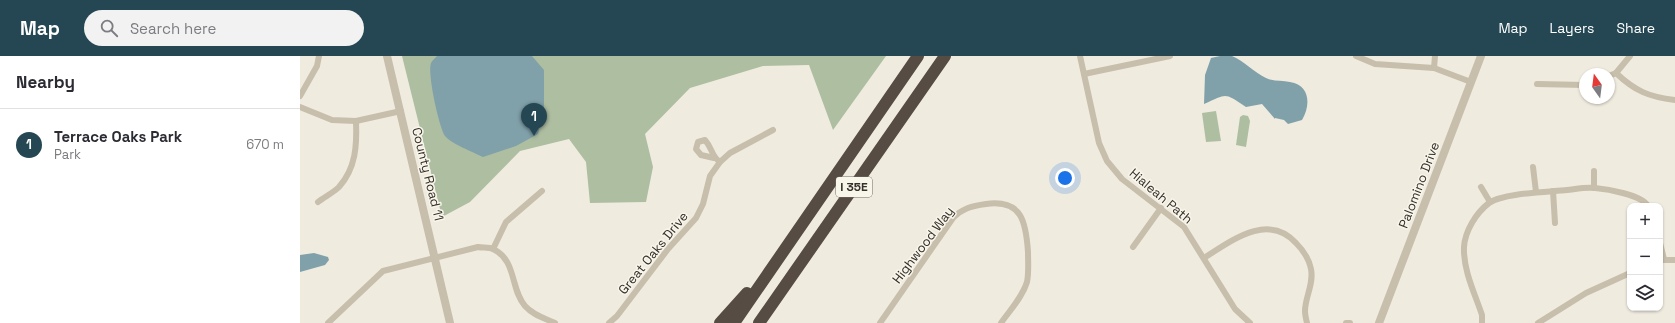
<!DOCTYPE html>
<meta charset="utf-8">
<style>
:root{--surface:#fff;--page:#f2f2f3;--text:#2b2b33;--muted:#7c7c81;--line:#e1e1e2;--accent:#244753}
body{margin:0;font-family:"Space Grotesk",sans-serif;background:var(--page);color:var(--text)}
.controls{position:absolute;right:12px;bottom:12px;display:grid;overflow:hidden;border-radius:8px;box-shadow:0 1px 3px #0004}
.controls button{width:36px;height:36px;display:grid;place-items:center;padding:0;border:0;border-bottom:1px solid var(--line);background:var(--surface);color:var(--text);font:20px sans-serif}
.compass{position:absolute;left:1279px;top:12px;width:36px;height:36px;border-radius:50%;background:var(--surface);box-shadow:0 1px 3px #0004;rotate:346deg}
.you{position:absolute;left:765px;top:122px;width:14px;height:14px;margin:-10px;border:3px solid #fff;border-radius:50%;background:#1a73e8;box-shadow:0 0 0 6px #1a73e833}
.badge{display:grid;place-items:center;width:26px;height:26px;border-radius:50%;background:var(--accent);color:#fff;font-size:13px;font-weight:700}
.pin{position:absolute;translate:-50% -33px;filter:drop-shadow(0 1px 2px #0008)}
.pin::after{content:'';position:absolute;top:21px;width:14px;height:12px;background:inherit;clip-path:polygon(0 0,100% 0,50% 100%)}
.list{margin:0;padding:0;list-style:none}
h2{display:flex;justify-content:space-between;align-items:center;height:52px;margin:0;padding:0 16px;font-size:17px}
h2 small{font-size:13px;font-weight:400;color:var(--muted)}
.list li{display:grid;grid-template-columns:26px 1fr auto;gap:12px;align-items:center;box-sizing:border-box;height:72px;padding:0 16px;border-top:1px solid var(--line)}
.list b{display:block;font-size:15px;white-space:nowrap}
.list p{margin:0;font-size:13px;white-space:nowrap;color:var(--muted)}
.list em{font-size:13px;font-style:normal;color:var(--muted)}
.icon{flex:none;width:22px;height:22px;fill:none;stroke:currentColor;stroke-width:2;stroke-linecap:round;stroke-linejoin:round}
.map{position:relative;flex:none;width:1375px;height:267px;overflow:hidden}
header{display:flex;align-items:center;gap:24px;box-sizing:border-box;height:56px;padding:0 20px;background:var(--accent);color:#fff}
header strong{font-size:19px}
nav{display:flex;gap:22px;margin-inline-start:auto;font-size:14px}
.search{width:280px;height:36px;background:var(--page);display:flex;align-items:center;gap:10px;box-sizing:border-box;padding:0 14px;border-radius:22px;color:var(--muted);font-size:15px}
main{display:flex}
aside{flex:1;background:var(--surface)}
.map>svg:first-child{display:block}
</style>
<header>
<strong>Map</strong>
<div class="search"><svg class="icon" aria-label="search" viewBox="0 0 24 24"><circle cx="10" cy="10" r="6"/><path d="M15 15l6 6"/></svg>Search here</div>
<nav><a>Map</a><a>Layers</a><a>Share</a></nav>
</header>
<main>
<aside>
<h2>Nearby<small></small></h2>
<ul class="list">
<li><span class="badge">1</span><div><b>Terrace Oaks Park</b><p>Park</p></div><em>670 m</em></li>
</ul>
</aside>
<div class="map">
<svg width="1375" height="267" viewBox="0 0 1375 267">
<rect width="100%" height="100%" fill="#f0ebdf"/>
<g fill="#aebea1">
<path d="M102,0H586L533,74L509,9L463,10L390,32L345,78L353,111L346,146L290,147L286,106L269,83L220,95L170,146L142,161Z"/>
<path d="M916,55L921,85L906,86L902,57Z"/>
<path d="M943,59L948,60L950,65L946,91L936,89L940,61Z"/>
</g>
<g fill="#81a1aa">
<path d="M137,0H232L244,14V53L238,78L216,90L183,101C175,97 150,87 145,80C139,71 127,17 131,7C132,5 135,2 137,0Z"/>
<path d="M920,0C924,0 929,0 932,0C943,4 955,17 966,22C974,26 982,24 990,26C1010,29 1011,49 1002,64L988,68L984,64L975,62V63L962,48L946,51C923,36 928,38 904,48L905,19L911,2Z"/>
<path d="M14,197L28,201L29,204L25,209L0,216V199Z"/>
</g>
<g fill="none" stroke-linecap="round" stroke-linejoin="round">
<g stroke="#c7beac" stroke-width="6">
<path d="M780,0L799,87L807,105L822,123L884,171L935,253L950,267"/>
<path d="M1056,0L1075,8L1134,12L1171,26"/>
<path d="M1134,12L1135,0"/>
<path d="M1316,17C1335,35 1349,41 1375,44"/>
<path d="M784,18L870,0"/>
<path d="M1309,20L1316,17L1330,0"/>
<path d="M1237,28L1285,29"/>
<path d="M0,40L17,10L19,0"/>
<path d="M0,51L32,64L56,65L101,55"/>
<path d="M414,102L401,99L396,93L398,86L405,84C413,93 411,100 420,106"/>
<path d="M1233,111L1236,136"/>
<path d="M1294,115V132"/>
<path d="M1181,131L1190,146"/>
<path d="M1253,135L1255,167"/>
<path d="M18,146C24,141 33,137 39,131C56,112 57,89 56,65"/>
<path d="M1360,187L1364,203"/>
<path d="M833,191L861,152"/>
<path d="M193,193L206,166L242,135"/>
<path d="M904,202C931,185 968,156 996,187C1003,194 1009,203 1011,213C1014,228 1005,241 1005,255C1005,259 1006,263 1007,267"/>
<path d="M1362,204H1375"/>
<path d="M28,267L83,215L178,191C183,192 189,191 193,193C217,204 210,233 225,250C233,259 244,262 255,267"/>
<path d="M309,267L317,260L368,193L396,162L403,148L410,120L420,106L430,97L473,74"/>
<path d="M580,267L653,162C663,152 672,150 686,148C722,143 726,166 728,196C728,206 729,216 727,226C722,242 710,254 701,267"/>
<path d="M1046,267H1050"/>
<path d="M1182,267V259C1175,238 1163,214 1164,191C1165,175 1176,157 1189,147C1203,137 1249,136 1267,134C1276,133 1286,131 1295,132C1307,133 1342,139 1348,150"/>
<path d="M1238,267L1286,237L1330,217"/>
</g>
<g stroke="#c7beac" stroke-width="8">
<path d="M87,0L150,267"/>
<path d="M1079,267L1181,0"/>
</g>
<g stroke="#564c43" stroke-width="12">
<path d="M420,267L447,237"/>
<path d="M434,267L618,0"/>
<path d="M459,267L645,0"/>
</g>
</g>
<g text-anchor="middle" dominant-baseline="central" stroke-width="3" stroke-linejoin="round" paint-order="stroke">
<rect fill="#f8f5eb" stroke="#706b64" stroke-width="1" x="536" y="121" width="36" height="20" rx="3"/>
<g font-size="12" font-weight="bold" fill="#36302a">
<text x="554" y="131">I 35E</text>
</g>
<g font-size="13" fill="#36302a" stroke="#f8f5eb">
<text transform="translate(128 118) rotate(76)">County Road 11</text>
<text transform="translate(1119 129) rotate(-69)">Palomino Drive</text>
<text transform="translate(861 140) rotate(40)">Hialeah Path</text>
<text transform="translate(623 189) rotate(-53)">Highwood Way</text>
<text transform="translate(353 197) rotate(-51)">Great Oaks Drive</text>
</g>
</g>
</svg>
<div class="controls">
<button>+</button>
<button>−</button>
<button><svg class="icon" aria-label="layers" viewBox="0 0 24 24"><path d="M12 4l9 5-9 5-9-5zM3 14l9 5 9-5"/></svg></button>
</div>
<svg class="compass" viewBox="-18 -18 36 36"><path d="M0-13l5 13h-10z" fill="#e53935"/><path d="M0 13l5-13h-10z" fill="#7c7c81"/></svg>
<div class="you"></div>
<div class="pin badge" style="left:234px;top:80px">1</div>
</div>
</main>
